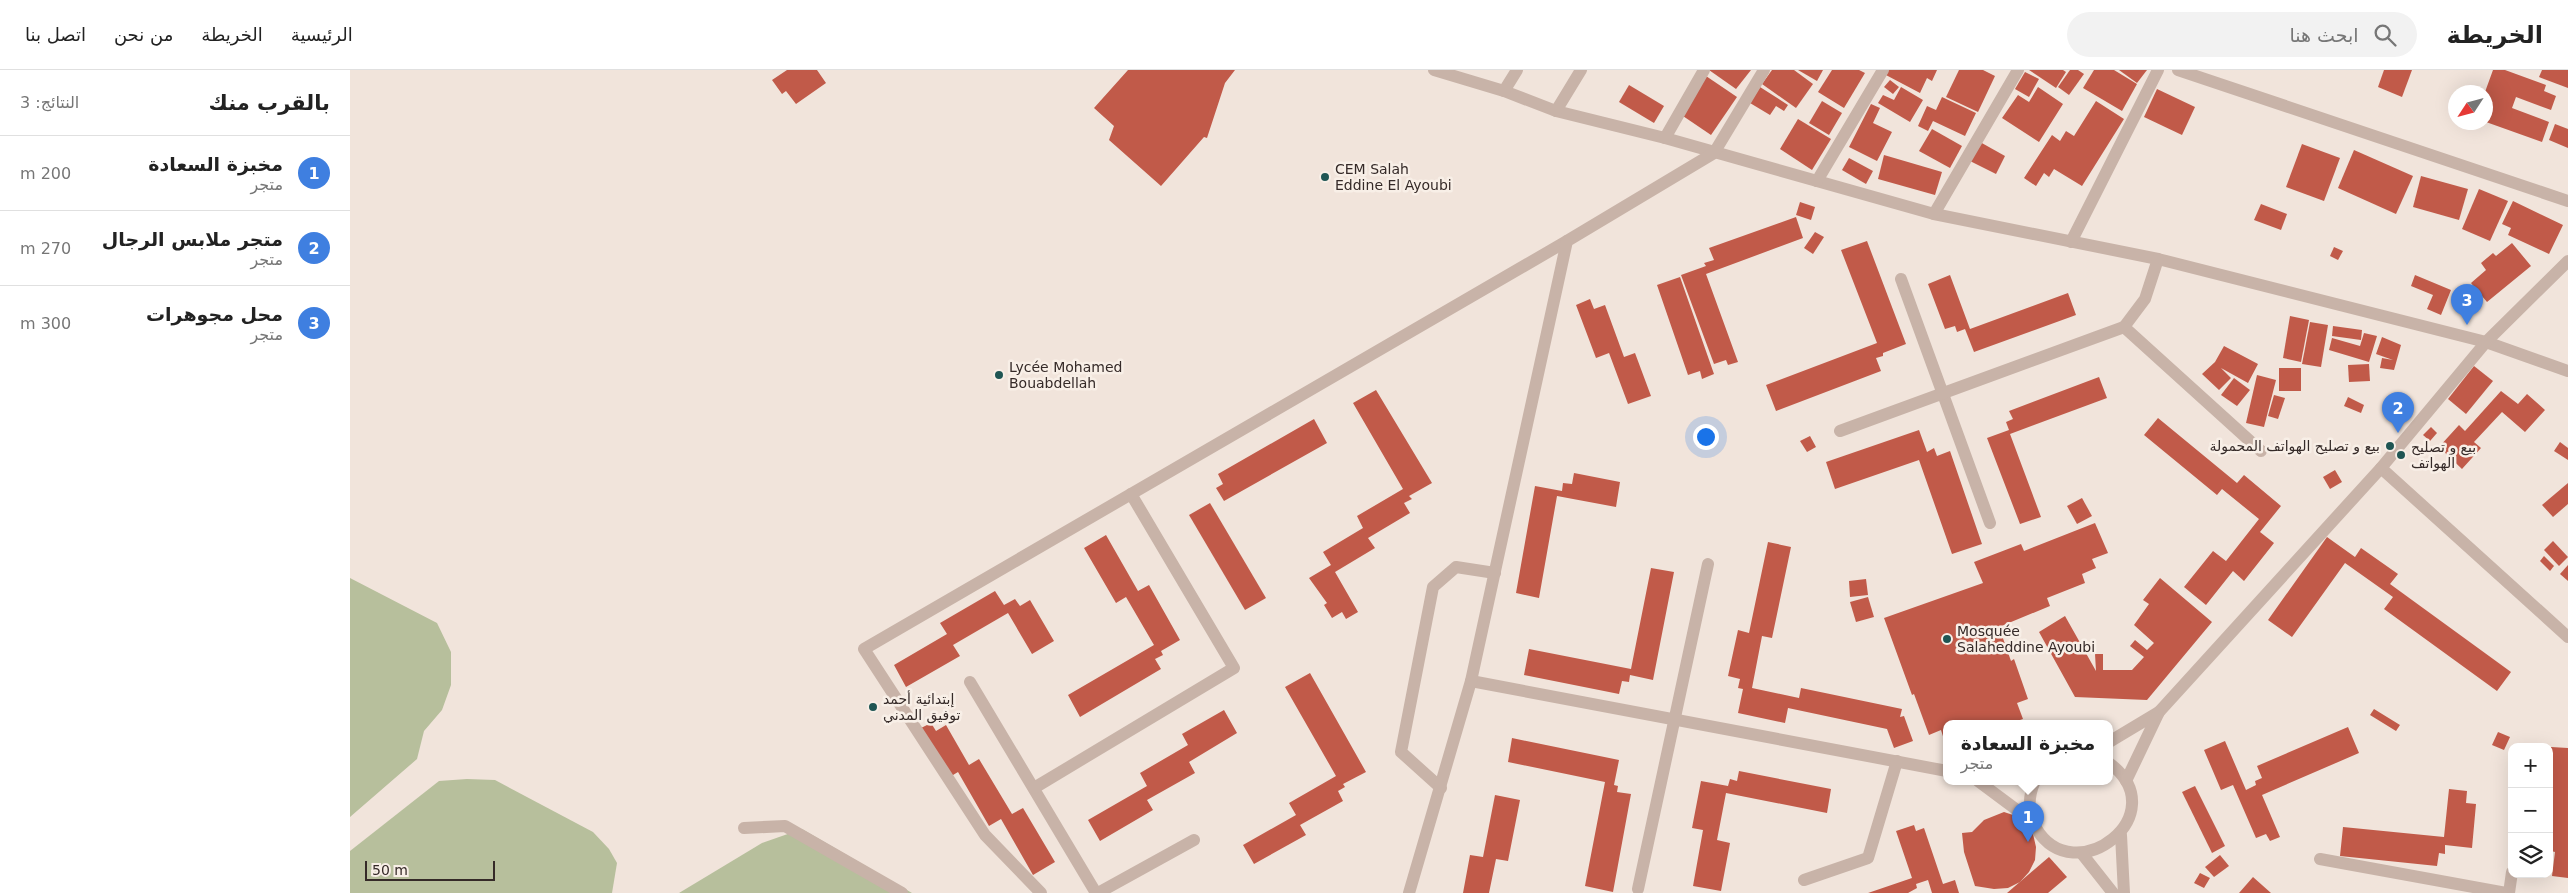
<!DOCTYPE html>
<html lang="ar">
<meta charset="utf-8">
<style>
:root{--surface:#fff;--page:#f2f2f2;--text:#222;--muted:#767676;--line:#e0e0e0;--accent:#111827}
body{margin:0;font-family:"DejaVu Sans",Vazirmatn,sans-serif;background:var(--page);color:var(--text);direction:rtl}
.controls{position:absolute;right:15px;bottom:15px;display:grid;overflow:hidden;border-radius:10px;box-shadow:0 5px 20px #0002}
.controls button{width:45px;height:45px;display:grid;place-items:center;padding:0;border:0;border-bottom:1px solid var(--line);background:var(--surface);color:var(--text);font:25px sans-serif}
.compass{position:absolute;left:2098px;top:15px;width:45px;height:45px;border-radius:50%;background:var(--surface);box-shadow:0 5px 20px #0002;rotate:234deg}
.scale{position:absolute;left:15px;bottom:12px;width:130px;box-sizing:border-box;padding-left:5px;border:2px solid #352a28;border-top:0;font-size:14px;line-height:18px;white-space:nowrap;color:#352a28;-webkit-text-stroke:4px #f8efe7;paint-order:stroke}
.you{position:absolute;left:1355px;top:366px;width:18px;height:18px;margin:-12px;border:4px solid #fff;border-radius:50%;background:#1a73e8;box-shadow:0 0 0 8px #1a73e833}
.badge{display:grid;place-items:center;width:32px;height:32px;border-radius:50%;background:var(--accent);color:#fff;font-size:16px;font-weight:700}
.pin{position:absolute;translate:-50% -41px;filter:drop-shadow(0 1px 2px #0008)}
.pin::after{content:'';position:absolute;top:26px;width:18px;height:15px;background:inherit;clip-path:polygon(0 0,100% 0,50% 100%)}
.popup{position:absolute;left:1593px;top:650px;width:170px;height:65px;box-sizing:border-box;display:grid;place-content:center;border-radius:10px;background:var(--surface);filter:drop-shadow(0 1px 4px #0005);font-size:16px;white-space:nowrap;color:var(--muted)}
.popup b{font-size:19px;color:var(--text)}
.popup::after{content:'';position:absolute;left:50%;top:100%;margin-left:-10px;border:10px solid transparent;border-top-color:var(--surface)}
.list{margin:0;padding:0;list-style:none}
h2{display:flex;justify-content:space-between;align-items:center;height:65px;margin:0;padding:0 20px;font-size:21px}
h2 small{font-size:16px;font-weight:400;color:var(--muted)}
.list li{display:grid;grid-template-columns:32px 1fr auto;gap:15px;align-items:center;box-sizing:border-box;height:75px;padding:0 20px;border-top:1px solid var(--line)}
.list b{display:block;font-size:19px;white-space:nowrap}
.list p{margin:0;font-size:16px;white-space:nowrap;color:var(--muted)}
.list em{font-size:16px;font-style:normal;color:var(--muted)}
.icon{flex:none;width:28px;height:28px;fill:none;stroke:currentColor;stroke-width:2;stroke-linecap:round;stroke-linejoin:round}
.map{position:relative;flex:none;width:2218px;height:823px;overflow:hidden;direction:ltr}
header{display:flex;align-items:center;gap:30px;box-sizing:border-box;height:70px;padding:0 25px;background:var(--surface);border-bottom:1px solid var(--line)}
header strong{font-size:24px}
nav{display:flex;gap:28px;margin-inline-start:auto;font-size:18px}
.search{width:350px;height:45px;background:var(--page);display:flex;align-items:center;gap:12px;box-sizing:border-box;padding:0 18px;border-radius:28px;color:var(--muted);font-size:19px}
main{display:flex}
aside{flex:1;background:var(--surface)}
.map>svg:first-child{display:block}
</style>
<header>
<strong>الخريطة</strong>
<div class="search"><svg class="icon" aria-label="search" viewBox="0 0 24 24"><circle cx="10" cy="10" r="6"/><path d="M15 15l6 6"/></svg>ابحث هنا</div>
<nav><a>الرئيسية</a><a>الخريطة</a><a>من نحن</a><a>اتصل بنا</a></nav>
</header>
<main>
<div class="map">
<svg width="2218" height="823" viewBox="0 0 2218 823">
<rect width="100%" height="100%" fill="#f1e4db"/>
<g fill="#b7bf9c">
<path d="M0,508L87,553L101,582V615L92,640L74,661L67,689L0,747Z"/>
<path d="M117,709L145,710L243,762L259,779L267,793L262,823H0V781L89,711Z"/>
<path d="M452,759L562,823H329L412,773Z"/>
</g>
<g fill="#c15a49">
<path d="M437,0H467L476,13L446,34L436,21L432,24L422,10Z"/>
<path d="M778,0H885L875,13L857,68L854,67L811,116L759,70L764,56L744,38Z"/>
<path d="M1359,0H1401L1386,19Z"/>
<path d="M1422,0H1444L1463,14L1446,38L1412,14Z"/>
<path d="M1448,0H1473L1467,11Z"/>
<path d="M1482,0H1509L1515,3L1494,38L1468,22Z"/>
<path d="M1535,0H1587L1582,11L1577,8L1570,23L1534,4Z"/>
<path d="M1609,0H1633L1645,6L1628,42L1596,27Z"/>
<path d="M1679,0H1713L1716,2L1706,18Z"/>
<path d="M1720,0H1728L1734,4L1719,25L1708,17Z"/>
<path d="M1744,0H1764L1787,14L1772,41L1733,18Z"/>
<path d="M1769,0H1797L1787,13Z"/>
<path d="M2034,0H2062L2052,27L2028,17Z"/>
<path d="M2143,0H2155L2196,15L2194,21L2206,26L2201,40L2166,27L2162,38L2199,52L2192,72L2136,52L2135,22Z"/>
<path d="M2192,0H2218V18L2189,7Z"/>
<path d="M1675,2L1689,9L1679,27L1665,19Z"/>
<path d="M1356,6L1387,27L1361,65L1330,44Z"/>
<path d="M1540,10L1549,17L1543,24L1534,17Z"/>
<path d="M1279,15L1314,36L1304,53L1269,32Z"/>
<path d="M1410,17L1438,35L1434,41L1426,36L1420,45L1400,33Z"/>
<path d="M1551,17L1573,30L1560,52L1528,33L1533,25L1544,30Z"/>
<path d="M1688,17L1713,34L1689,72L1652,48L1668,25L1679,32Z"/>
<path d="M1807,19L1845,37L1832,65L1794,47Z"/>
<path d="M1592,27L1626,43L1615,66L1583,51L1578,61L1568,56L1577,36L1586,40Z"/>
<path d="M1472,31L1492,43L1479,65L1459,53Z"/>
<path d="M1746,31L1774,49L1732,116L1704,99L1699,107L1694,103L1686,116L1674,108L1702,65L1710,71L1716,61L1724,66Z"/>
<path d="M1521,34L1530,38L1523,53L1542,62L1527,91L1499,77Z"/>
<path d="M1448,49L1481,69L1462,100L1430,79Z"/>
<path d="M2205,54L2218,59V78L2199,70Z"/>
<path d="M1582,59L1612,76L1600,98L1569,81Z"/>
<path d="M1630,72L1655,86L1646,104L1620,91Z"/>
<path d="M1952,74L1990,88L1974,131L1936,117Z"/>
<path d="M2004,80L2063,106L2046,144L1988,118Z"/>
<path d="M1534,85L1592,102L1585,125L1528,109Z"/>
<path d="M1499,88L1523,101L1516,114L1492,100Z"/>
<path d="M2071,106L2118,119L2109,150L2063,137Z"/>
<path d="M2129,119L2158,131L2140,171L2112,159Z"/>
<path d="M2163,131L2213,155L2199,184L2158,165L2161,158L2152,154Z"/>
<path d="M1450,132L1465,137L1461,150L1446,145Z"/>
<path d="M1911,134L1937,144L1931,160L1904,150Z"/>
<path d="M1446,147L1453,168L1356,204L1388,292L1378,295L1376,290L1364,294L1331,205L1356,196L1354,193L1364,190L1359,178Z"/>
<path d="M1465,162L1474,167L1463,184L1454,178Z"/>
<path d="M1517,171L1556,274L1533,283V286L1526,288L1531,301L1426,341L1416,315L1527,273L1491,180Z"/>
<path d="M2162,173L2181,196L2137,232L2121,213L2136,200L2131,193L2143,183L2146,186Z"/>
<path d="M1984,177L1993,181L1988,190L1980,186Z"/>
<path d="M1600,205L1620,259L1718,223L1726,245L1624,282L1615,259L1607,262L1605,256L1595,259L1578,214Z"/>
<path d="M2065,205L2101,220L2091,245L2077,239L2083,225L2061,216Z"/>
<path d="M1330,207L1364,304L1352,309L1350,301L1338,305L1307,215Z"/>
<path d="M1240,229L1244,239L1255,235L1274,287L1285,283L1301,326L1278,334L1259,283L1246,288L1226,235Z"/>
<path d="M1940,246L1959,250L1951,292L1933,288Z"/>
<path d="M1960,252L1978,255L1971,297L1952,294Z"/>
<path d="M1983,256L2012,260L2011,270L1982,266Z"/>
<path d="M2014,263L2027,266L2019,292L1979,280L1982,268L2010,276Z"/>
<path d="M2032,267L2051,275L2044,300L2030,298L2032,288L2043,290L2026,284Z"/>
<path d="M1874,276L1908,294L1898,313L1871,298L1881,308L1869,320L1852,304L1865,292Z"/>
<path d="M2019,294L2020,311L1999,312L1998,295Z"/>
<path d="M2124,296L2143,311L2116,344L2098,329Z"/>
<rect x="1929" y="298" width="22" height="23"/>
<path d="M1907,305L1926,310L1914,357L1896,353Z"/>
<path d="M1749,307L1757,328L1660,364L1691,447L1670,454L1637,368L1659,360L1656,352L1663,349L1659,341Z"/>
<path d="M1884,308L1900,320L1887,336L1871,325Z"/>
<path d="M1026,320L1082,413L1059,426L1062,429L1054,433L1060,443L1018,468L1025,478L985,502L1008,542L996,549L992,542L982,548L974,535L977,533L959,508L981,495L973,482L1013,458L1007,446L1053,419L1003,333Z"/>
<path d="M2151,321L2168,334L2177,324L2195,340L2175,362L2152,342L2124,372L2131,378L2112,399L2089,377L2109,355L2115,361Z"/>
<path d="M1924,325L1935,328L1928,349L1918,346Z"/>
<path d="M1998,327L2014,335L2011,343L1994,336Z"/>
<path d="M1808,348L1887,413L1894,405L1931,436L1910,462L1924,473L1894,511L1883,501L1856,535L1834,517L1863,481L1876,491L1909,449L1872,419L1867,425L1794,365Z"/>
<path d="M964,349L977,373L874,431L866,418L873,414L868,404Z"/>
<path d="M2081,357L2087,363L2080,371L2073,365Z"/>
<path d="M1569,360L1577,382L1584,378L1587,386L1600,381L1632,474L1602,484L1569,390L1485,419L1476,392Z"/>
<path d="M1460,366L1466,377L1457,382L1450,371Z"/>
<path d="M2210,372L2218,378V390L2204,381Z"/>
<path d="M1985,400L1992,412L1980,419L1973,407Z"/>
<path d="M1224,403L1270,412L1266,437L1207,426L1189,528L1166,523L1185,416L1212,421L1213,413L1222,414Z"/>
<path d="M2218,413V434L2203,447L2192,435Z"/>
<path d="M1732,428L1742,446L1727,454L1717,436Z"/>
<path d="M860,433L916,528L895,540L839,445Z"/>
<path d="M1745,453L1758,483L1742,489L1746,498L1732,504L1735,513L1697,528L1700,536L1649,557L1661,591L1664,589L1678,629L1667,633L1673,649L1661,653H1655L1654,650L1643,653H1597L1596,676L1591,660L1579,665L1564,624L1562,625L1534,548L1633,513L1624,492L1671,474L1674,481Z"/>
<path d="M756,465L788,521L799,515L830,570L811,581L813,585L805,589L811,599L730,647L718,625L804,575L776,527L766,533L734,478Z"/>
<path d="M1977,467L2005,487L2011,478L2048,504L2040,514L2161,602L2147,621L2034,539L2043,527L1995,493L1942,567L1918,550Z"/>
<path d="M2203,471L2218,487L2209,496L2194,480Z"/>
<path d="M1418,472L1441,477L1422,568L1412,566L1402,618L1449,628L1451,618L1552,639L1550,647L1554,646L1563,671L1544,678L1537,659L1438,638L1435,653L1388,643L1393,619L1388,618L1390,609L1378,606L1388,560L1399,563Z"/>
<path d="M2194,486L2204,496L2200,501L2190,491Z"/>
<path d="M2218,495V511L2210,504Z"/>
<path d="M1301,498L1324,502L1303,610L1280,605L1279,612L1272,611L1269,624L1174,605L1179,579L1281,599Z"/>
<path d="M1810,508L1862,552L1797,630L1725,627L1689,562L1715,546L1746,601L1745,584H1753V600H1782L1794,587L1780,576L1785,570L1797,580L1804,573L1784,555L1799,534L1793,530Z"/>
<path d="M1516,509L1518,525L1500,527L1499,511Z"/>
<path d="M645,521L654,535L665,529L670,536L680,530L704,571L682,584L658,543L603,575L610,586L556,617L544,595L597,564L590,553Z"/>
<path d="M1518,527L1524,547L1506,552L1500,532Z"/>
<path d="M960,603L1016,702L993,714L995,717L988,721L993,731L950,755L956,765L904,794L893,775L946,745L939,733L986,706L935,617Z"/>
<path d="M2024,639L2050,655L2046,661L2020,645Z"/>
<path d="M874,640L887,663L839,692L845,703L797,730L803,740L750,771L738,750L797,716L790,703L838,675L832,664Z"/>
<path d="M581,653L586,661L596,655L619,695L629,689L662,744L673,738L705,792L683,805L651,749L639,756L608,702L598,708L569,659Z"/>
<path d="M1998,657L2009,683L1912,725L1930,767L1920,771L1916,764L1906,768L1883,715L1871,720L1854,680L1875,671L1896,720L1906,715L1905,711L1912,708L1907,696Z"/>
<path d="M2148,662L2160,667L2154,680L2142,675Z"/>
<path d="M1162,668L1269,690L1264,715L1268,716L1267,722L1281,724L1263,822L1235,816L1255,712L1158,692Z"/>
<path d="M2201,677L2218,678V808L2202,806L2205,782L2201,781L2202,769H2199Z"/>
<path d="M1389,701L1481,719L1477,743L1376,723L1367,770L1380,773L1371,821L1343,816L1353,760L1342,758L1351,711L1378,716L1380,709L1387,711Z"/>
<path d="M1845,716L1875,776L1862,783L1832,722Z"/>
<path d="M2099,719L2117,721L2116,733L2126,734L2122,778L2095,775V784L2089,783L2087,796L1990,786L1993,757L2094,767Z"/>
<path d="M1145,725L1170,730L1158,791L1146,789L1139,823H1113L1120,785L1133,787Z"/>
<path d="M1654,742L1666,746L1676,754L1683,764L1686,777L1685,790L1679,802L1670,812L1658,818L1644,819L1625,816L1614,782L1612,763L1622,762L1634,750Z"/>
<path d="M1564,755L1566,761L1574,758L1593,814L1605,810L1609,823H1582L1578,810L1566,814L1567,818L1558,823H1518L1562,808L1546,761Z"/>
<path d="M1870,785L1879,796L1864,807L1855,797Z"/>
<path d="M1699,787L1717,807L1698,823H1657Z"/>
<path d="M1850,803L1860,808L1854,818L1844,813Z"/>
<path d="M1903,807L1921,823H1889Z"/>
</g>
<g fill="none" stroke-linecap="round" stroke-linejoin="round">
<g stroke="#c8b3a8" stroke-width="12">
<path d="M1084,0L1154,21L1206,41L1315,68L1584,144L1808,189L2136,272L2218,301"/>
<path d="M1828,0L2218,131"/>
<path d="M1154,21L1167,0"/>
<path d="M1206,41L1231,0"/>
<path d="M1315,68L1354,0"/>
<path d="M1467,111L1533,0"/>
<path d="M1584,144L1668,0"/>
<path d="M1721,172L1808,0"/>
<path d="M1551,209L1640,453"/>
<path d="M1774,257L1795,229L1808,189"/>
<path d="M1490,361L1774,257L1911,381"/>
<path d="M2031,398L2218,567"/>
<path d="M1121,611L1597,701"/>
<path d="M620,612L746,823"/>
<path d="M1759,672L1809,642"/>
<path d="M1628,711L1683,752"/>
<path d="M1685,711C1678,726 1678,743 1686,758C1724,823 1828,744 1759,693"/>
<path d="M1776,711L1809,642L2031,398L2136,272L2218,191"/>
<path d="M684,718L884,598L781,424"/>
<path d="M1091,718L1051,682L1083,517L1106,497L1145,503"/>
<path d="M394,758L435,756L552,823"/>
<path d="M1771,765L1774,823"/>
<path d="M1733,785L1763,823"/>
<path d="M1970,789L2156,823"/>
<path d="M1454,810L1518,788L1547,691"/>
<path d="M1288,819L1358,494"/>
<path d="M691,823L635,765L514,579L1217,171"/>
<path d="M748,823L844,770"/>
<path d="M1059,823L1121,611L1217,171L1364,83L1414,0"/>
<path d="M2159,823L2162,802"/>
</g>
</g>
<g fill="#1f5553" stroke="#f8efe7" stroke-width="2">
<circle cx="975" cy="107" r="5"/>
<circle cx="649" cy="305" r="5"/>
<circle cx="2040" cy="376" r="5"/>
<circle cx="2051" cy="385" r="5"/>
<circle cx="1597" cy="569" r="5"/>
<circle cx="523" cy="637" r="5"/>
</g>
<g text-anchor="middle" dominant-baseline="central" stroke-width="5" stroke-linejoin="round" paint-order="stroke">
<g font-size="14" fill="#352a28" stroke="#f8efe7" text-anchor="start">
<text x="985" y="99">CEM Salah<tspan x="985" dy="16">Eddine El Ayoubi</tspan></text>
<text x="659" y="297">Lycée Mohamed<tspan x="659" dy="16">Bouabdellah</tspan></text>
<text x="2030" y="376" text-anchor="end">بيع و تصليح الهواتف المحمولة</text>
<text x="2061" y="377">بيع و تصليح<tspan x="2061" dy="16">الهواتف</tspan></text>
<text x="1607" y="561">Mosquée<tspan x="1607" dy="16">Salaheddine Ayoubi</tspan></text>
<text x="533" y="629">إبتدائية أحمد<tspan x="533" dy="16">توفيق المدني</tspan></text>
</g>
</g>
</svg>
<div class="controls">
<button>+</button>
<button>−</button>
<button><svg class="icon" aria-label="layers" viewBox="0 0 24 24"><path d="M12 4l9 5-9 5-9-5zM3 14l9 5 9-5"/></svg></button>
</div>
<svg class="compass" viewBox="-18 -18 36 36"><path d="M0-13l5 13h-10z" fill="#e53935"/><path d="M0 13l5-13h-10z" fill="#767676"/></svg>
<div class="scale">50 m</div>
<div class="you"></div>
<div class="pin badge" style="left:1678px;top:772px;background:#3f7fe0">1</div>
<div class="popup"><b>مخبزة السعادة</b>متجر</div>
<div class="pin badge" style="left:2048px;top:363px;background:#3f7fe0">2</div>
<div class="pin badge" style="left:2117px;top:255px;background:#3f7fe0">3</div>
</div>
<aside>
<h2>بالقرب منك<small>النتائج: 3</small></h2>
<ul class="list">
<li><span class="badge" style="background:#3f7fe0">1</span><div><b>مخبزة السعادة</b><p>متجر</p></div><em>200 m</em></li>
<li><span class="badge" style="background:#3f7fe0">2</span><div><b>متجر ملابس الرجال</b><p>متجر</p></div><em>270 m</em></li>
<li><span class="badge" style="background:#3f7fe0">3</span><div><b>محل مجوهرات</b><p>متجر</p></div><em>300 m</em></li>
</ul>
</aside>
</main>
